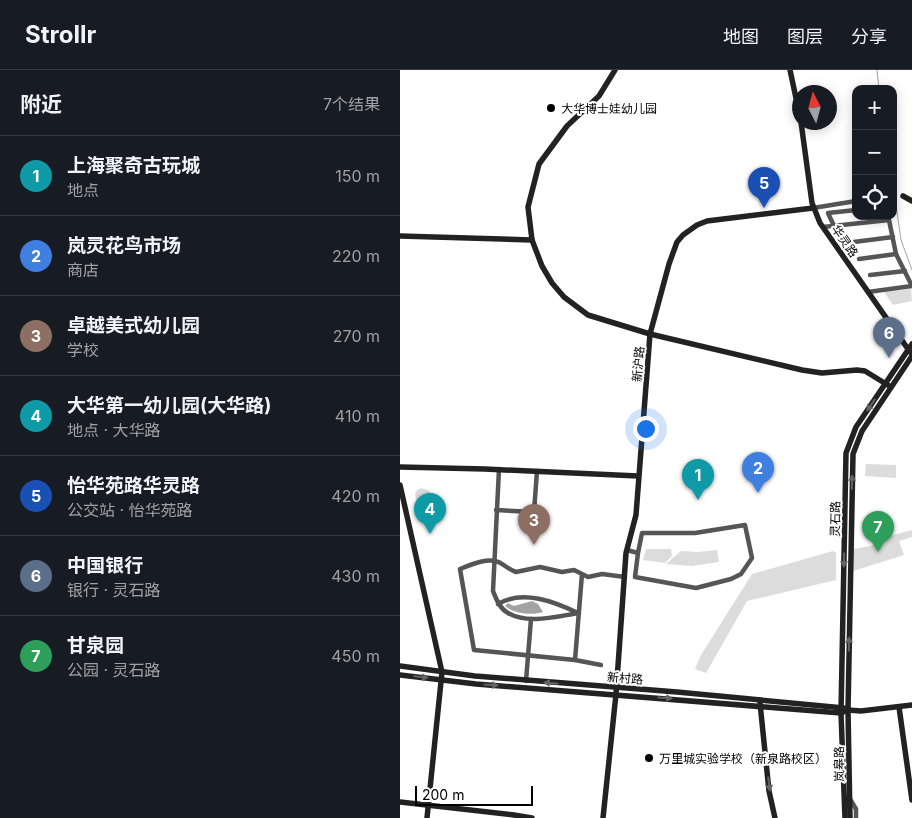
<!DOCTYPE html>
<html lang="zh">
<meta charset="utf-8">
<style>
:root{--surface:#171b24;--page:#242831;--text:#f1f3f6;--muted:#9ea1a6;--line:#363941;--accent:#ea580c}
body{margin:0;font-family:Inter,"Noto Sans SC",sans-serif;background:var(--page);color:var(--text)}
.controls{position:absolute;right:15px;top:15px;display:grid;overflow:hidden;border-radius:10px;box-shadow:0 2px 12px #0003}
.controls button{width:45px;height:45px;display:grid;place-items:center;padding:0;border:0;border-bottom:1px solid var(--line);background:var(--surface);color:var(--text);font:25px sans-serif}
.compass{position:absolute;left:392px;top:15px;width:45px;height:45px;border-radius:50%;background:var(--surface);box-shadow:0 2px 12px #0003;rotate:354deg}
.scale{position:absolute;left:15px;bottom:12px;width:118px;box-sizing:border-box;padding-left:5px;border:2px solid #000;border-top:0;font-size:14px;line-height:18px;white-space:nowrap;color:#000;-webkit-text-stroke:4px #fff;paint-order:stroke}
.you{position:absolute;left:245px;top:358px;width:18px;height:18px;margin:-12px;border:4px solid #fff;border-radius:50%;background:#1a73e8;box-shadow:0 0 0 8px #1a73e833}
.badge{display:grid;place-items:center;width:32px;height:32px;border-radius:50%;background:var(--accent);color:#fff;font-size:16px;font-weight:700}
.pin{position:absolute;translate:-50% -41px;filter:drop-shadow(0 1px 2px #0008)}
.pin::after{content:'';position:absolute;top:26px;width:18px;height:15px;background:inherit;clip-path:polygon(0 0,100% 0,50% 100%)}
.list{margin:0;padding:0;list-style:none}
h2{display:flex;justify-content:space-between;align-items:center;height:65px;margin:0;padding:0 20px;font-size:21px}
h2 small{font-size:16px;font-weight:400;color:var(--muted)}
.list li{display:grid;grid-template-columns:32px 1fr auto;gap:15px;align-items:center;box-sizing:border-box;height:80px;padding:0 20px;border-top:1px solid var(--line)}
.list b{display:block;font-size:19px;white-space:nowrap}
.list p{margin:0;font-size:16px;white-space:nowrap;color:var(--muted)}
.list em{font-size:16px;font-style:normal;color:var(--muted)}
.icon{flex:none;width:28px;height:28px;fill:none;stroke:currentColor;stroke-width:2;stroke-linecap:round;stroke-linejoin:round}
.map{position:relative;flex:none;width:512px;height:748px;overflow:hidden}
header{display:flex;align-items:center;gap:30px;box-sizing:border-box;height:70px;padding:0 25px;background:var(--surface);border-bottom:1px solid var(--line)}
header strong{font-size:24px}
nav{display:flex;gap:28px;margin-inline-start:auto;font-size:18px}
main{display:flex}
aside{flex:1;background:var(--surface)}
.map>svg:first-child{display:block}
</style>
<header>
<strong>Strollr</strong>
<nav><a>地图</a><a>图层</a><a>分享</a></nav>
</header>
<main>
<aside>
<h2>附近<small>7个结果</small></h2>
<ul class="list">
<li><span class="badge" style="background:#0f9aa8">1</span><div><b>上海聚奇古玩城</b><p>地点</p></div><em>150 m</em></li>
<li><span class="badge" style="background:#3f7fe0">2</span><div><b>岚灵花鸟市场</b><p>商店</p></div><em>220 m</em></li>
<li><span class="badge" style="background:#8d6e63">3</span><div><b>卓越美式幼儿园</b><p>学校</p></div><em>270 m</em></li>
<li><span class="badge" style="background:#0f9aa8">4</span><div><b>大华第一幼儿园(大华路)</b><p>地点 · 大华路</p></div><em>410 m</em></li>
<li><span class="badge" style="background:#1a4fb4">5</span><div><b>怡华苑路华灵路</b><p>公交站 · 怡华苑路</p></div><em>420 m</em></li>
<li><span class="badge" style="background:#5c6f8a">6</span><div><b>中国银行</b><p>银行 · 灵石路</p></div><em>430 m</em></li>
<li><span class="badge" style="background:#2e9e5b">7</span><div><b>甘泉园</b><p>公园 · 灵石路</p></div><em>450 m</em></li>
</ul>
</aside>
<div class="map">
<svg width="512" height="748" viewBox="0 0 512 748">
<rect width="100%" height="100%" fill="#fff"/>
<g fill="#dcdcdc">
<path d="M511,219L512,231L493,235L484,222Z"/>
<path d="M466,394L496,395V408L465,406Z"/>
<path d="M21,418L30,421L36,443L30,450L22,449L20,447L15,424L17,420Z"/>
<path d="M512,460V467L499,471L504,485L453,501V479L482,474V468Z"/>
<path d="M246,479H271L272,486L265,493L243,490Z"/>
<path d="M317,480L319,492L292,496L266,494L281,481L298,482Z"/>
<path d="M433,481L436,483V510L347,531L306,603L295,599L301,585L352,504Z"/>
</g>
<path fill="#a3a3a3" d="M132,531L138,534L143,542C132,546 113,543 105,536L108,533L114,536Z"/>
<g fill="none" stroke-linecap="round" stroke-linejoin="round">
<g stroke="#a3a3a3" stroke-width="1">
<path d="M477,0L479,19"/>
<path d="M493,114L501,170L512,200"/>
</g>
<g stroke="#555" stroke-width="4.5">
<path d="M413,138L456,131"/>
<path d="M456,140L428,143L434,156L446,173L493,167"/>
<path d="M423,157L489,150L496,184L512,216"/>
<path d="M459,189L496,184"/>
<path d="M470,205L505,201"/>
<path d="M468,222L512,216"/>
<path d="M99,399L93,521C96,529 100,539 108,543C128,555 158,546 179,543"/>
<path d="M96,440L134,442L137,401"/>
<path d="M227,480L238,483L235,507L296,518L331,509L341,504L352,488L345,455L295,463H242L238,483"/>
<path d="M182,504L175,590L74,580L60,499C72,494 90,486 102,494C107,497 110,500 116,502L140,497L162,502L174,500L188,507L202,504L225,507"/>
<path d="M98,534C123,519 155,532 178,543"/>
<path d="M175,590L201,595"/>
<path d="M126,611L131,549"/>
<path d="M450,729L456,739V748"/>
</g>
<g stroke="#222" stroke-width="5.5">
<path d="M215,0L199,26L167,56L139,94L128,137L132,170L142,196L152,213L164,227L188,245L250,264L402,300L422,303L457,300L465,301L491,317"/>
<path d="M390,0L400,47"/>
<path d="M401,52L412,133L420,153L510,282"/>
<path d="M503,126L512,131"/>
<path d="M0,166L132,170"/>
<path d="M0,397L85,399L238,406"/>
<path d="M0,415L42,602L27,748"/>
<path d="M0,596L75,606L277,622L444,638"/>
<path d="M0,605L76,614L441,643L448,640L461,641L512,635"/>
<path d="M360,633L369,721L375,748"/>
<path d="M499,637L512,730"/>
<path d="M0,732L114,745L132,748"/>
<path d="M203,748L216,624L226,483L236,445L250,264L269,194L277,172L283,165L297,155L307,151L413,138"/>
<path d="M445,748L441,643L446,383L456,357L512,274"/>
<path d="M450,748L448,640L453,384L462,361L512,286"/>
</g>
</g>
<defs><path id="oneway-solid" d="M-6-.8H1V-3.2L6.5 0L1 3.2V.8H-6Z" transform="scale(1.25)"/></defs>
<g fill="#646464">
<use href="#oneway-solid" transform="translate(471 335) rotate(124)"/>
<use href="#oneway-solid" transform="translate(452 412) rotate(-89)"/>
<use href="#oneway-solid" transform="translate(444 490) rotate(91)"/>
<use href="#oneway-solid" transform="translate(449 574) rotate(-89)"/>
<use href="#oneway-solid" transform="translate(21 607) rotate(7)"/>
<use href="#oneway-solid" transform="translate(151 613) rotate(-175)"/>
<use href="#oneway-solid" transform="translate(91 615) rotate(4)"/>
<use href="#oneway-solid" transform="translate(265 628) rotate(4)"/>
<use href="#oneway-solid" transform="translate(369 714) rotate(83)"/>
</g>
<g fill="#000" stroke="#fff" stroke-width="2">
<circle cx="151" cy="38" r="5"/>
<circle cx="249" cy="688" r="5"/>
</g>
<g text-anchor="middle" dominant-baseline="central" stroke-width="4" stroke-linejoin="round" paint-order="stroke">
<g font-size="12" fill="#000" stroke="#fff" text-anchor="start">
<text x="161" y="38">大华博士娃幼儿园</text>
<text x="259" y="688">万里城实验学校（新泉路校区）</text>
</g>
<g font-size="12" fill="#000" stroke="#fff">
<text transform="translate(445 171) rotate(55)">华灵路</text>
<text transform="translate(238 294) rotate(-85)">新沪路</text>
<text transform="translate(435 449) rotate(-89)">灵石路</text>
<text transform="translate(225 608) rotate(4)">新村路</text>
<text transform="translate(439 694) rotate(-91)">岚皋路</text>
</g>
</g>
</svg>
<div class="controls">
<button>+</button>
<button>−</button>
<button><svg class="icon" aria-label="locate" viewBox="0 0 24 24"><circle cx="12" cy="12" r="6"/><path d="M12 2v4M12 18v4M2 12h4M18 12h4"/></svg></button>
</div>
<svg class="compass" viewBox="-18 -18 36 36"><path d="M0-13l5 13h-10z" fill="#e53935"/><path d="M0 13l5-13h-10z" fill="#9ea1a6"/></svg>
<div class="scale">200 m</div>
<div class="you"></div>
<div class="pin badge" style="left:298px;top:430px;background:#0f9aa8">1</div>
<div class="pin badge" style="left:358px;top:423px;background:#3f7fe0">2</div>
<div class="pin badge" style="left:134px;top:475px;background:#8d6e63">3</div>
<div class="pin badge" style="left:30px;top:464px;background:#0f9aa8">4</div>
<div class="pin badge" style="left:364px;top:138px;background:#1a4fb4">5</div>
<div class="pin badge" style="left:489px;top:288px;background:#5c6f8a">6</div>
<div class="pin badge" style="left:478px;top:482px;background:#2e9e5b">7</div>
</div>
</main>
